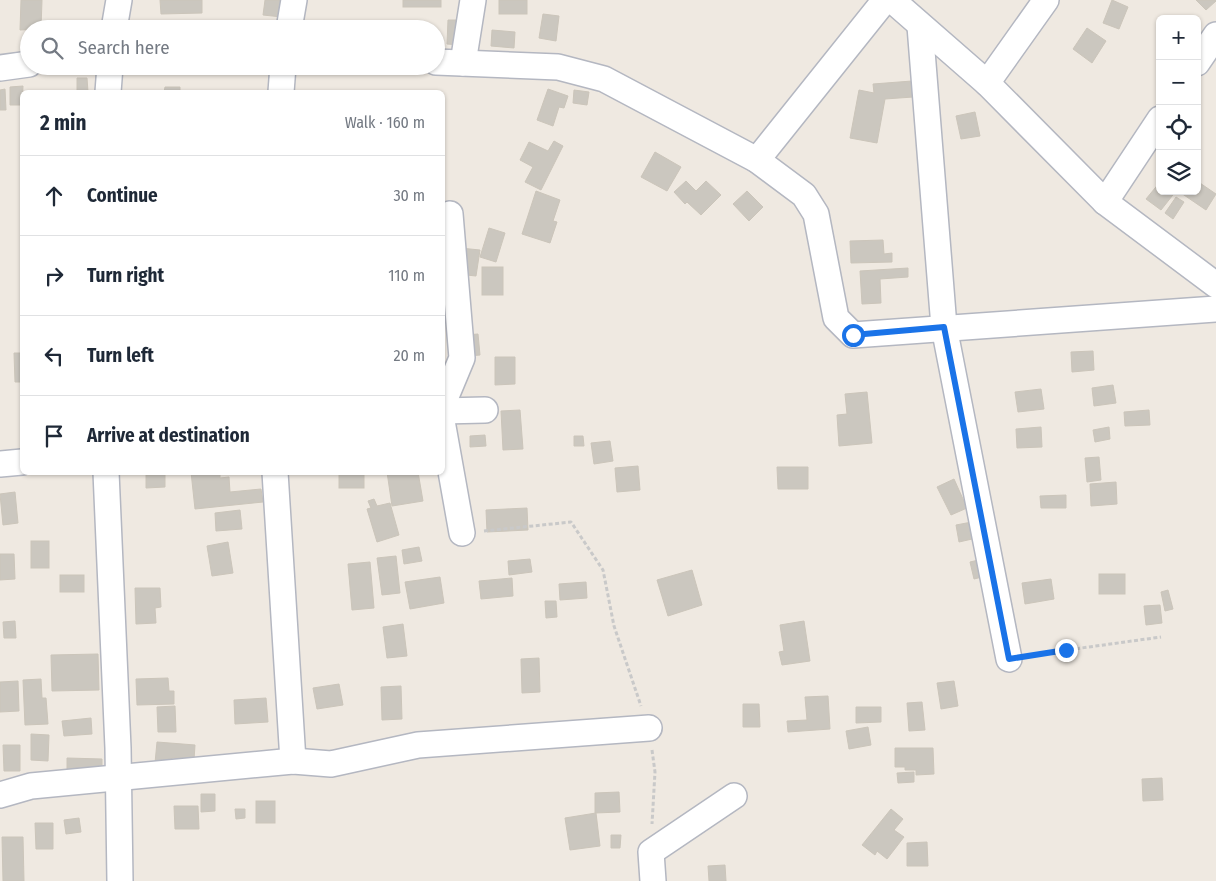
<!DOCTYPE html>
<meta charset="utf-8">
<style>
:root{--surface:#fff;--page:#f6f6f7;--text:#1f2937;--muted:#747a83;--line:#e0e1e3}
body{margin:0;font-family:"Fira Sans Condensed",sans-serif;background:var(--page);color:var(--text)}
.controls{position:absolute;right:15px;top:15px;display:grid;overflow:hidden;border-radius:8px;box-shadow:0 1px 4px #0004}
.controls button{width:45px;height:45px;display:grid;place-items:center;padding:0;border:0;border-bottom:1px solid var(--line);background:var(--surface);color:var(--text);font:25px sans-serif}
.stop{position:absolute;width:15px;height:15px;margin:-11px;border:4px solid #1a73e8;border-radius:50%;background:#fff}
.stop.end{background:#1a73e8;border-color:#fff;box-shadow:0 1px 5px #0008}
.list{margin:0;padding:0;list-style:none}
h2{display:flex;justify-content:space-between;align-items:center;height:65px;margin:0;padding:0 20px;font-size:21px}
h2 small{font-size:16px;font-weight:400;color:var(--muted)}
.list li{display:grid;grid-template-columns:32px 1fr auto;gap:15px;align-items:center;box-sizing:border-box;height:80px;padding:0 20px;border-top:1px solid var(--line)}
.list b{display:block;font-size:19px;white-space:nowrap}
.list em{font-size:16px;font-style:normal;color:var(--muted)}
.icon{flex:none;width:28px;height:28px;fill:none;stroke:currentColor;stroke-width:2;stroke-linecap:round;stroke-linejoin:round}
.map{position:relative;flex:none;width:1216px;height:881px;overflow:hidden}
.search{position:absolute;background:var(--surface);box-shadow:0 1px 4px #0004;left:20px;top:20px;width:425px;height:55px;display:flex;align-items:center;gap:12px;box-sizing:border-box;padding:0 18px;border-radius:28px;color:var(--muted);font-size:19px}
.panel{position:absolute;background:var(--surface);box-shadow:0 1px 4px #0004;left:20px;top:90px;width:425px;height:385px;border-radius:8px}
.map>svg:first-child{display:block}
</style>
<div class="map">
<svg width="1216" height="881" viewBox="0 0 1216 881">
<rect width="100%" height="100%" fill="#efe9e1"/>
<g fill="#cbc7bf" stroke="#cbc5ba">
<path d="M21,0H42L41,29L20,30Z"/>
<path d="M160,0H202V13L161,14Z"/>
<path d="M265,0H285L282,17L263,15Z"/>
<rect x="403" y="0" width="38" height="7"/>
<rect x="499" y="0" width="28" height="14"/>
<path d="M1112,0L1128,7L1119,29L1103,23Z"/>
<path d="M1196,0H1216V1L1206,10Z"/>
<path d="M543,14L559,16L556,41L539,38Z"/>
<path d="M448,20H462L460,45L447,44Z"/>
<path d="M1087,28L1106,41L1092,63L1073,49Z"/>
<path d="M492,30L515,32L514,48L491,46Z"/>
<path d="M77,78H87L88,92H77Z"/>
<path d="M912,81L913,97L885,99L877,143L850,138L859,90L874,93L873,84Z"/>
<path d="M23,86L22,105H10V87Z"/>
<path d="M165,87H180V92H164Z"/>
<path d="M5,89L6,110H0V90Z"/>
<path d="M548,89L568,96L564,108L559,107L553,126L537,120Z"/>
<path d="M574,90L589,92L587,105L573,103Z"/>
<path d="M975,112L980,136L961,139L956,116Z"/>
<path d="M554,141L563,146L541,190L525,182L533,167L520,160L529,142L548,151Z"/>
<path d="M655,152L681,167L667,191L641,177Z"/>
<path d="M686,181L696,191L706,181L721,195L701,215L687,202L685,204L674,192Z"/>
<path d="M1197,181L1216,194L1206,210L1181,193L1183,191H1197Z"/>
<path d="M1160,182V191H1176L1161,210L1146,199Z"/>
<path d="M536,191L560,200L553,221L557,222L550,243L522,234Z"/>
<path d="M747,191L763,207L749,221L733,204Z"/>
<path d="M1176,197L1184,202L1173,219L1165,213Z"/>
<path d="M489,228L505,233L496,262L480,257Z"/>
<path d="M883,240L884,254L892,253V262L851,263L850,241Z"/>
<path d="M460,248L480,250L476,276L457,274Z"/>
<rect x="482" y="267" width="21" height="28"/>
<path d="M908,268V277L880,279L881,303L862,304L860,271Z"/>
<path d="M478,334L480,355L468,356L466,335Z"/>
<path d="M1093,351L1094,370L1072,372L1071,352Z"/>
<path d="M14,353H22V382H15Z"/>
<path d="M495,357H515V384L495,385Z"/>
<path d="M1113,385L1116,403L1094,406L1092,388Z"/>
<path d="M1041,389L1044,409L1018,412L1015,392Z"/>
<path d="M867,392L872,443L839,446L837,415L847,414L845,394Z"/>
<path d="M520,410L523,449L503,450L501,411Z"/>
<path d="M1149,410L1150,425L1125,426L1124,412Z"/>
<path d="M1041,427L1042,447L1017,448L1016,429Z"/>
<path d="M1109,427L1110,439L1095,442L1093,430Z"/>
<path d="M485,435L486,446L470,447V436Z"/>
<path d="M574,436H583L584,446H574Z"/>
<path d="M610,441L613,461L594,464L591,443Z"/>
<path d="M1099,457L1101,480L1087,482L1085,458Z"/>
<path d="M638,466L640,490L617,492L615,468Z"/>
<path d="M777,467H808V489H778Z"/>
<path d="M191,472H220V478L229,477L230,492L261,489L263,502L195,509Z"/>
<rect x="339" y="472" width="25" height="16"/>
<path d="M387,472H418L423,501L392,506Z"/>
<path d="M165,474V487L146,488V475Z"/>
<path d="M954,479L967,508L951,515L937,487Z"/>
<path d="M1116,482L1117,504L1091,506L1090,484Z"/>
<path d="M15,492L18,523L3,525L0,494Z"/>
<path d="M1066,495V508H1041L1040,496Z"/>
<path d="M374,499L377,506L390,503L399,535L377,542L367,509L371,508L368,501Z"/>
<path d="M527,508L528,530L487,532L486,510Z"/>
<path d="M240,510L242,529L216,531L215,513Z"/>
<path d="M977,521L981,537L959,542L956,525Z"/>
<rect x="31" y="541" width="18" height="27"/>
<path d="M228,542L233,573L212,576L207,546Z"/>
<path d="M419,547L422,561L404,564L402,550Z"/>
<path d="M0,554H14L15,579L0,580Z"/>
<path d="M396,556L400,593L382,595L377,558Z"/>
<path d="M991,557L994,574L974,579L970,562Z"/>
<path d="M530,559L532,572L509,575L508,561Z"/>
<path d="M370,562L374,608L352,610L348,564Z"/>
<path d="M692,570L702,605L668,616L657,580Z"/>
<rect x="1099" y="574" width="26" height="20"/>
<rect x="60" y="575" width="24" height="17"/>
<path d="M440,577L444,603L410,609L405,582Z"/>
<path d="M512,578L513,596L481,599L479,581Z"/>
<path d="M1051,579L1054,599L1025,604L1022,583Z"/>
<path d="M586,582L587,598L560,600L559,584Z"/>
<path d="M135,588H160L161,607L155,608L156,623L136,624Z"/>
<path d="M1168,590L1173,609L1165,611L1161,592Z"/>
<path d="M545,601H556L557,617L546,618Z"/>
<path d="M1160,605L1162,623L1146,625L1144,606Z"/>
<path d="M15,621L16,638H4L3,622Z"/>
<path d="M804,621L810,661L782,665L779,652L784,651L780,625Z"/>
<path d="M403,624L407,656L387,658L383,627Z"/>
<path d="M98,654L99,690L52,691L51,655Z"/>
<path d="M539,658L540,692L522,693L521,659Z"/>
<path d="M168,678L169,691H174V704L137,705L136,679Z"/>
<path d="M41,679L42,698H46L48,724L25,725L23,680Z"/>
<path d="M18,681L19,711L0,712V682Z"/>
<path d="M954,681L958,706L941,709L937,683Z"/>
<path d="M339,684L343,705L317,709L313,688Z"/>
<path d="M401,686L402,719L382,720L381,687Z"/>
<path d="M828,696L830,729L788,732L787,721L807,720L805,697Z"/>
<path d="M266,698L268,722L235,724L234,700Z"/>
<path d="M922,702L925,730L909,731L907,703Z"/>
<path d="M743,704H759L760,727H743Z"/>
<path d="M175,706L176,732H158L157,707Z"/>
<path d="M856,707H881V722L856,723Z"/>
<path d="M91,718L92,734L64,736L62,721Z"/>
<path d="M868,727L871,745L849,749L846,731Z"/>
<path d="M31,734L49,735L48,761L31,760Z"/>
<path d="M157,742L195,745L194,760L172,758V764L155,763Z"/>
<path d="M3,745H20V771H4Z"/>
<path d="M895,748H933L934,774L916,775V770H905V767H895Z"/>
<path d="M67,758L102,759V775H67Z"/>
<path d="M914,772V782L898,783L897,773Z"/>
<path d="M1162,778L1163,800L1143,801L1142,779Z"/>
<path d="M619,792L620,812L595,813V793Z"/>
<path d="M201,794H215V811L201,812Z"/>
<rect x="256" y="801" width="19" height="22"/>
<path d="M174,806H198L199,829H175Z"/>
<path d="M235,809H245V818L236,819Z"/>
<path d="M891,809L903,819L894,830L904,837L887,859L877,851L875,855L862,845Z"/>
<path d="M596,813L600,846L570,850L565,818Z"/>
<path d="M79,818L81,832L66,834L64,820Z"/>
<path d="M35,823H53V849H36Z"/>
<path d="M611,835H621L620,848H611Z"/>
<path d="M2,837H23L24,881H3Z"/>
<path d="M927,842L928,866H907V843Z"/>
<path d="M725,865L726,881H709L708,866Z"/>
</g>
<g fill="none" stroke-linecap="round" stroke-linejoin="round">
<defs>
<g id="minor">
<path d="M892,0L987,83L1105,202L1216,285"/>
<path d="M920,26L944,327L1009,659"/>
<path d="M114,29L119,0"/>
<path d="M289,29L294,0"/>
<path d="M436,62L558,67L604,79L757,160L804,195L816,214L836,318L853,335L1216,309"/>
<path d="M463,63L473,0"/>
<path d="M1197,63L1216,35"/>
<path d="M0,68L29,64"/>
<path d="M987,83L1046,0"/>
<path d="M108,92L110,66"/>
<path d="M281,92L283,66"/>
<path d="M757,160L885,0"/>
<path d="M1105,202L1160,119"/>
<path d="M442,406L462,358L450,214"/>
<path d="M442,411L485,410"/>
<path d="M442,421L462,533"/>
<path d="M0,464L22,462"/>
<path d="M106,472L118,748L120,881"/>
<path d="M275,472L293,761"/>
<path d="M0,795L31,786L293,761L331,764L418,745L649,728"/>
<path d="M653,881L651,852L734,796"/>
</g>
</defs>
<use href="#minor" stroke="#b4b7c1" stroke-width="28"/>
<g stroke="#c9c9c9" stroke-width="3" stroke-dasharray="4 2.5" stroke-linecap="butt">
<path d="M484,531L571,522L603,570L614,626L641,706"/>
<path d="M1031,655L1161,637"/>
<path d="M652,750L655,772L652,824"/>
</g>
<use href="#minor" stroke="#fff" stroke-width="25"/>
</g>
<g fill="none" stroke-linecap="round" stroke-linejoin="round">
<path stroke="#1a73e8" stroke-width="6" d="M853,335L944,327L1009,659L1066,650"/>
</g>
</svg>
<div class="controls">
<button>+</button>
<button>−</button>
<button><svg class="icon" aria-label="locate" viewBox="0 0 24 24"><circle cx="12" cy="12" r="6"/><path d="M12 2v4M12 18v4M2 12h4M18 12h4"/></svg></button>
<button><svg class="icon" aria-label="layers" viewBox="0 0 24 24"><path d="M12 4l9 5-9 5-9-5zM3 14l9 5 9-5"/></svg></button>
</div>
<div class="stop" style="left:853px;top:335px"></div>
<div class="stop end" style="left:1066px;top:650px"></div>
<div class="search"><svg class="icon" aria-label="search" viewBox="0 0 24 24"><circle cx="10" cy="10" r="6"/><path d="M15 15l6 6"/></svg>Search here</div>
<section class="panel">
<h2>2 min<small>Walk · 160 m</small></h2>
<ul class="list">
<li><svg class="icon" aria-label="ahead" viewBox="0 0 24 24"><path d="M12 20V5M6 11l6-6 6 6"/></svg><div><b>Continue</b></div><em>30 m</em></li>
<li><svg class="icon" aria-label="right" viewBox="0 0 24 24"><path d="M7 20v-9h11M14 6l5 5-5 5"/></svg><div><b>Turn right</b></div><em>110 m</em></li>
<li><svg class="icon" aria-label="left" viewBox="0 0 24 24"><path d="M17 20v-9H6M10 6l-5 5 5 5"/></svg><div><b>Turn left</b></div><em>20 m</em></li>
<li><svg class="icon" aria-label="arrive" viewBox="0 0 24 24"><path d="M6 21V4h12l-3 4 3 4H6"/></svg><div><b>Arrive at destination</b></div></li>
</ul>
</section>
</div>
